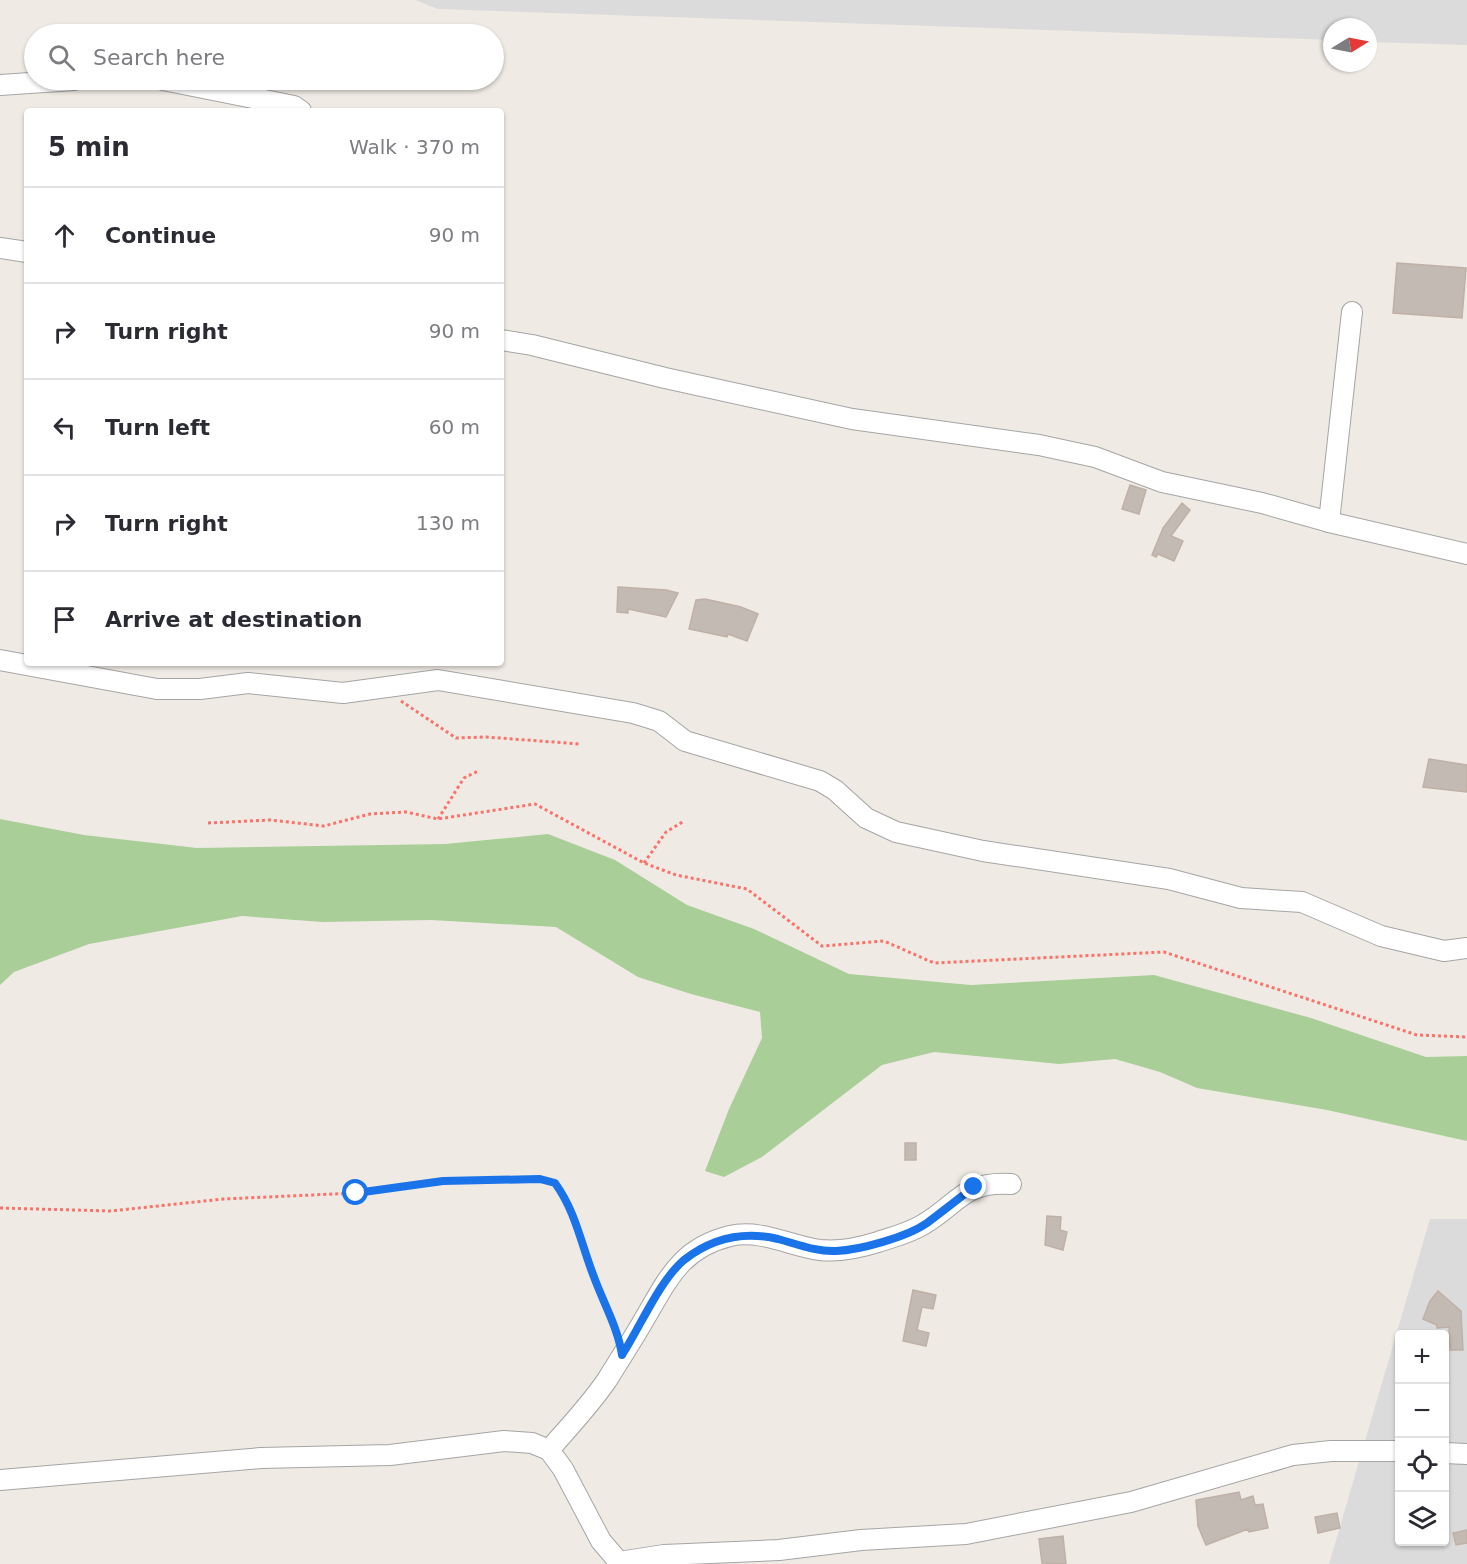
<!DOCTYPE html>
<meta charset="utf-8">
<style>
:root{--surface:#fff;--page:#f7f7f7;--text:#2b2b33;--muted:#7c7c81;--line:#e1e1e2}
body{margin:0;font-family:"DejaVu Sans",sans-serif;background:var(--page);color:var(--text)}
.controls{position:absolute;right:18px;bottom:18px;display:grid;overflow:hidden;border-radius:6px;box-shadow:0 2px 4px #0004}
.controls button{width:54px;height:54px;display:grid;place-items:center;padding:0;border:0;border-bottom:2px solid var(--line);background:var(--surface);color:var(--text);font:30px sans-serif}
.compass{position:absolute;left:1323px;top:18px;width:54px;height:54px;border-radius:50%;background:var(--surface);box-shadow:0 2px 4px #0004;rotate:80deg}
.stop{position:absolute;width:18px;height:18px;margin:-14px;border:4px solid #1a73e8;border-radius:50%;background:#fff}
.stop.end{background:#1a73e8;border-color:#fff;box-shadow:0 2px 6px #0008}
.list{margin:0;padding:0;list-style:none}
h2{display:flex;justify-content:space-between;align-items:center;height:78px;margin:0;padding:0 24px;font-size:26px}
h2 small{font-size:20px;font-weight:400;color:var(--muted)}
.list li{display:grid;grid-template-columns:39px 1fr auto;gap:18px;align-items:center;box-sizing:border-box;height:96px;padding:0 24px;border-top:2px solid var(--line)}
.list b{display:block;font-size:22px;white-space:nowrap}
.list em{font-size:20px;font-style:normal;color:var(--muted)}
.icon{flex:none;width:33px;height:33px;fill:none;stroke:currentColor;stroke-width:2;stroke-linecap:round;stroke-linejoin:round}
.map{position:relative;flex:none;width:1467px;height:1564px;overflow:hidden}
.search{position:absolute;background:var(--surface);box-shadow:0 2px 4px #0004;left:24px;top:24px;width:480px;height:66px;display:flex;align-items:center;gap:15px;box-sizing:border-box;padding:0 21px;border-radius:33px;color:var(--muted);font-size:22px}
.panel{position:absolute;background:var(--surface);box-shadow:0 2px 4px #0004;left:24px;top:108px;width:480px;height:558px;border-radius:6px}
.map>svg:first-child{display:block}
</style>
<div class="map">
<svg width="1467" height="1564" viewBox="0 0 1467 1564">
<rect width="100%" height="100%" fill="#efebe4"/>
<g fill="#dcdbdb" fill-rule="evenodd">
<path d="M415,0H1467V45L1368,42V27H1332V40L438,9Z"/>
<path d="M1430,1219H1467V1564H1329ZM1400,1334H1444V1542H1400Z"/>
</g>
<path fill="#aace98" d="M0,819L84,835L197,848L445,844L548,834L615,860L687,905L754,929L849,974L971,985L1154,975L1311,1018L1426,1057L1467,1056V1141L1327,1110L1197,1088L1160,1072L1115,1059L1059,1064L934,1052L882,1065L762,1157L724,1177L705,1171L729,1109L762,1038L760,1012L691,994L638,977L556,927L431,920L323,922L242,916L89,944L14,972L0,985Z"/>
<g fill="#c3bab3" stroke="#c0b0a6" stroke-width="1.5">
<path d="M1397,263L1466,268L1462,318L1393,313Z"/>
<path d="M1130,485L1146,490L1139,514L1122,509Z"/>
<path d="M1182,503L1190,510L1171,536L1183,541L1174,561L1158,554L1156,557L1152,555L1163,528Z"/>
<path d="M618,587L666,590L678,593L666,617L628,609V613L617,612Z"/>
<path d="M705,599L741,607L758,614L747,641L728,634L727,637L689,629L696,600Z"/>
<path d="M1429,759L1467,765V792L1423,787Z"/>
<rect x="905" y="1143" width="11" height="17"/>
<path d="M1047,1216L1061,1217L1060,1230L1067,1232L1063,1250L1045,1245Z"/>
<path d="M913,1290L936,1295L933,1309L922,1307L917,1330L929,1333L926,1346L903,1341Z"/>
<path d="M1438,1291L1461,1311L1463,1350H1450L1449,1327L1437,1328V1325L1423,1319L1430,1301Z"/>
<path d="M1239,1492L1241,1500L1253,1496L1255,1505L1263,1504L1268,1528L1249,1532L1248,1529L1206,1545L1198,1526L1196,1500Z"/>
<path d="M1337,1513L1340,1528L1318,1533L1315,1517Z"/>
<path d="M1467,1530V1543L1456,1545L1453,1533Z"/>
<path d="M1063,1536L1066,1564L1042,1563L1039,1539Z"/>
</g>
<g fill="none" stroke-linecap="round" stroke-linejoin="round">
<defs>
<g id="minor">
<path d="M163,80L294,106L301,111"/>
<path d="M0,85L74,80"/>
<path d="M0,248L27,252"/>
<path d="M501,340L532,345L665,378L852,419L1039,445L1095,457L1162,482L1262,503L1329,522L1467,554"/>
<path d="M1329,522L1352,312"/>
<path d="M0,660L157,689H200L248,683L343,693L438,680L633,713L659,721L685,741L820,781L835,790L866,818L896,832L983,851L1169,879L1241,898L1302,902L1381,936L1444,951L1467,948"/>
<path d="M549,1450C569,1427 590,1405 607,1380C620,1359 633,1339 645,1318C668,1279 681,1248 730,1236C761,1229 790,1246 820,1250C839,1252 859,1248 878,1242C893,1237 910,1233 924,1224C959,1203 964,1181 1011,1184"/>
<path d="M1444,1453L1467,1454"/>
<path d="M0,1480L261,1458L390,1455L504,1441L532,1443L549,1450L563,1469L601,1541L619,1562L664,1555L779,1550L861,1540L966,1534L1131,1502L1293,1455L1331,1451H1400"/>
</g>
</defs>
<use href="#minor" stroke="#a5a5a5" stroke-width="22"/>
<g stroke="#f9736b" stroke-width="3" stroke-dasharray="3 3" stroke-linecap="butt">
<path d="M401,701L456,738L486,737L580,744"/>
<path d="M438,819L464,778L478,771"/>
<path d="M208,823L270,820L324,826L370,814L406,812L438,819L535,804L644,863L676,875L747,889L822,946L884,941L934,963L1164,952L1417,1035L1467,1037"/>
<path d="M644,863L666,832L684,821"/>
<path d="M0,1208L111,1211L223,1199L356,1193L443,1181L540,1179L555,1183L575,1216L593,1276L617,1333"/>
</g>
<use href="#minor" stroke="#fff" stroke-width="20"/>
</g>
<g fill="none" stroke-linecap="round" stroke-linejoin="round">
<path stroke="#1a73e8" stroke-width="8" d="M356,1193L443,1181L540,1179L555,1183C576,1212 581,1244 594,1277C603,1302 618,1328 622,1355C640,1327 660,1280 684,1260C712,1238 744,1231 778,1239C797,1244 816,1252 836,1251C860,1250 907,1237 927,1223C943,1211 958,1199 974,1187"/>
</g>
</svg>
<div class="controls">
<button>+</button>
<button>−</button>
<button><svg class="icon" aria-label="locate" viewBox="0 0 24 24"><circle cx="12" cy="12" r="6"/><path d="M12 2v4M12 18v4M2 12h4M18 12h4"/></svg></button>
<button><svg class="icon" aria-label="layers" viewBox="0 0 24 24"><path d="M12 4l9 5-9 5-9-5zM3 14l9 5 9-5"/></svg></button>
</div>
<svg class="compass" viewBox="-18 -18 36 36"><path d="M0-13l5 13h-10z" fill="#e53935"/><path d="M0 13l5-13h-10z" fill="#7c7c81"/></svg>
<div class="stop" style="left:356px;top:1193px"></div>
<div class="stop end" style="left:974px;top:1187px"></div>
<div class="search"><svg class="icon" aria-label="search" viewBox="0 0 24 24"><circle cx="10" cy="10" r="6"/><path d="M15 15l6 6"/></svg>Search here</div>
<section class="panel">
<h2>5 min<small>Walk · 370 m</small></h2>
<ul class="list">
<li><svg class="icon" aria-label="ahead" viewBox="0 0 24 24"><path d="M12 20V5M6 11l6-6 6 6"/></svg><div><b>Continue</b></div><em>90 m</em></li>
<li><svg class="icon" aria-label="right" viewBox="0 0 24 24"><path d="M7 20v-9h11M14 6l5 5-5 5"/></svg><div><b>Turn right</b></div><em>90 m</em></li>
<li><svg class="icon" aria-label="left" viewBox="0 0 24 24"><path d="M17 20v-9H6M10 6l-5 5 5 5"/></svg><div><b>Turn left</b></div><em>60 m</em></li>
<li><svg class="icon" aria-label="right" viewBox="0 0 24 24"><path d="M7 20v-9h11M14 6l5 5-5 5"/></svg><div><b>Turn right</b></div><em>130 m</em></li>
<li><svg class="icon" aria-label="arrive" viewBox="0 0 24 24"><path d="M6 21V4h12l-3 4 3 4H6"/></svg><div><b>Arrive at destination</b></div></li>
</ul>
</section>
</div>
